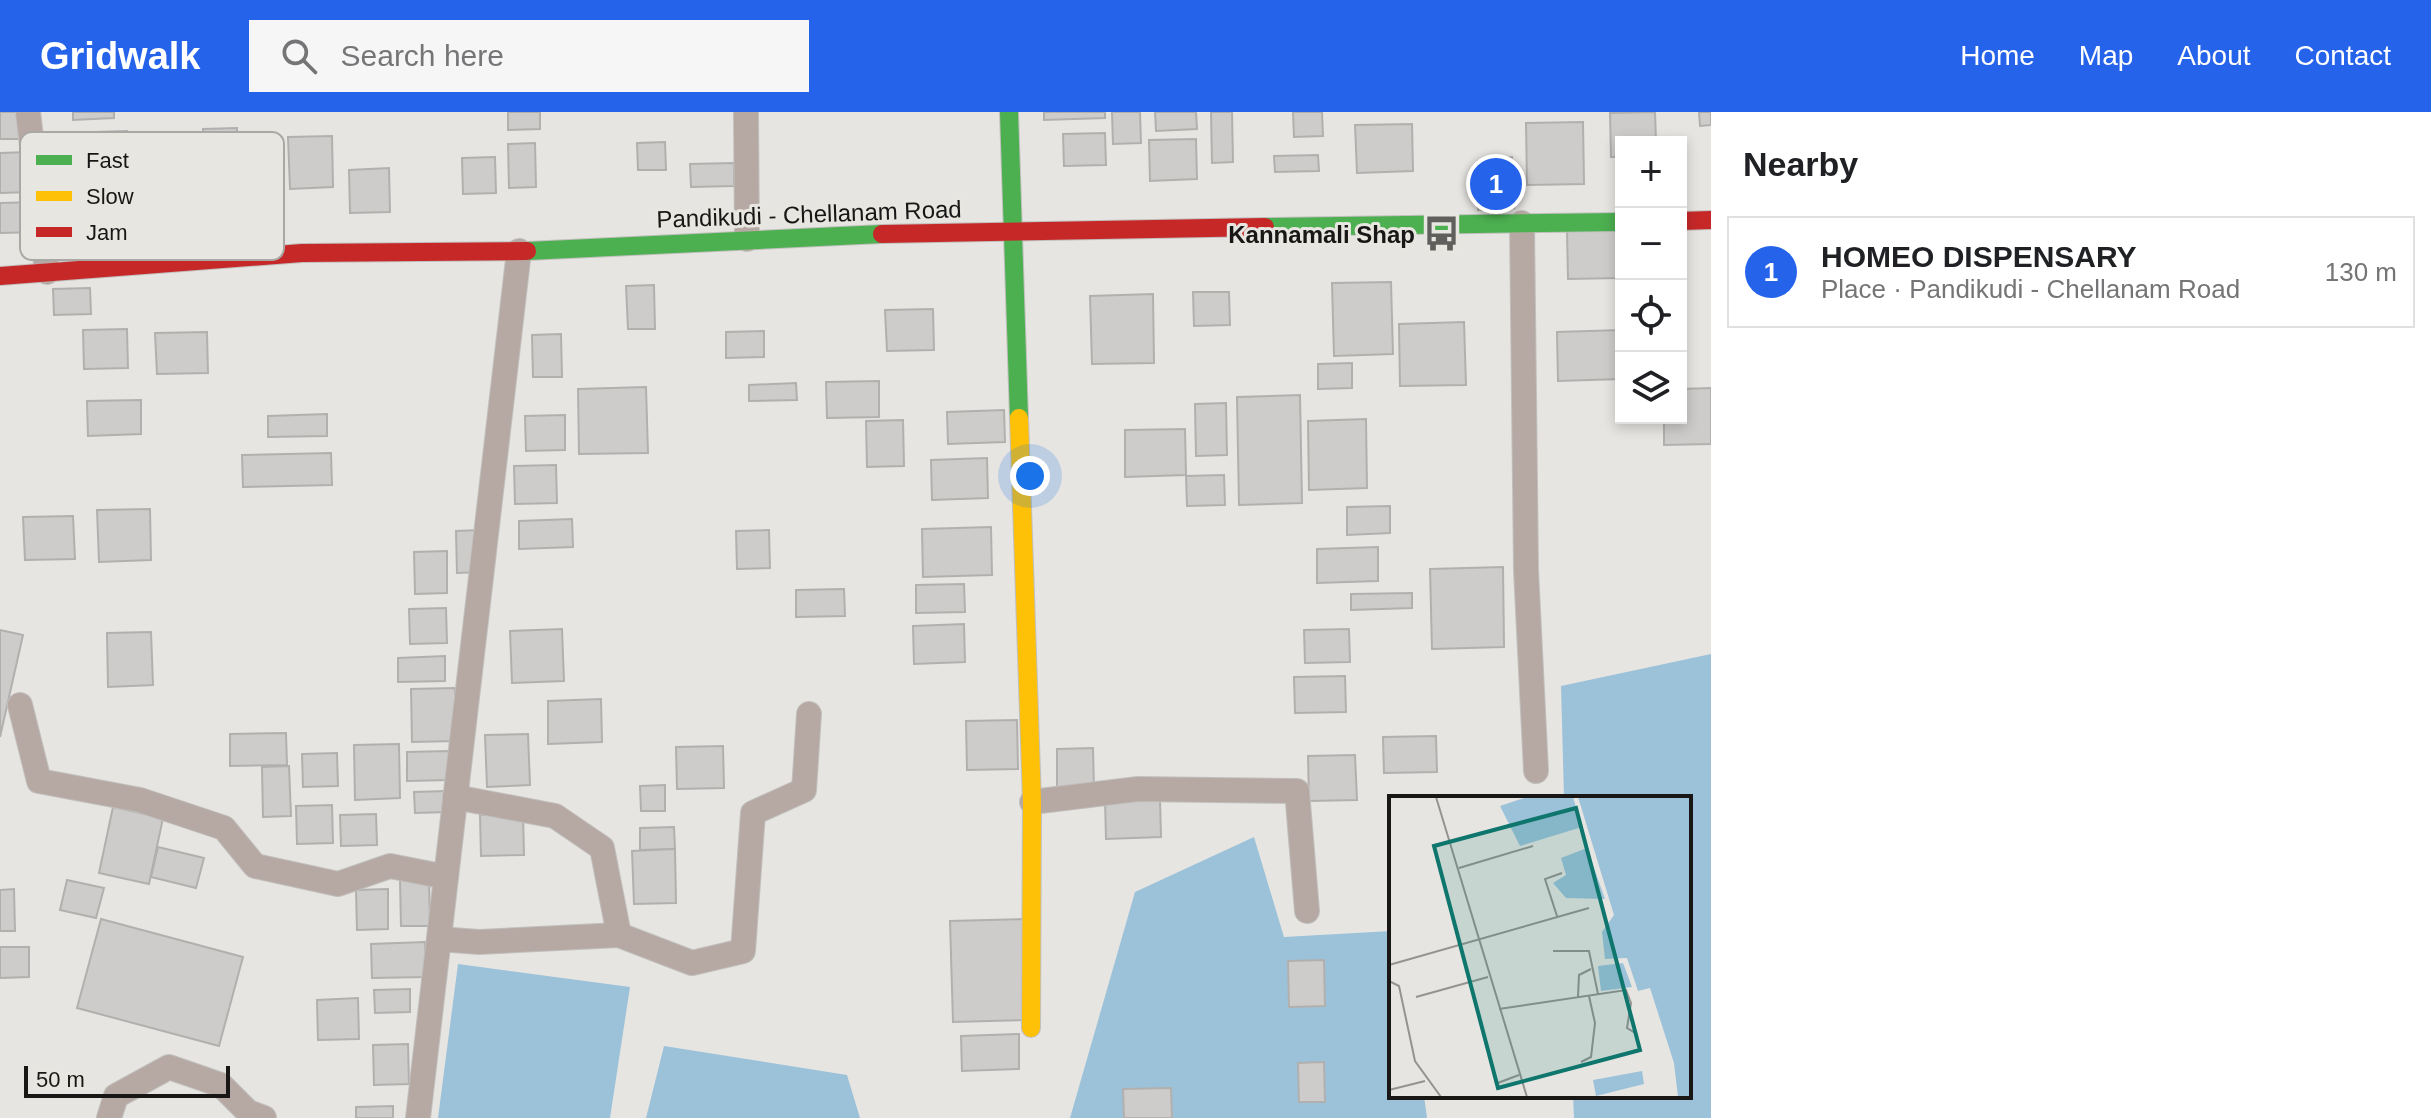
<!DOCTYPE html>
<meta charset="utf-8">
<style>
:root{--surface:#fff;--page:#f6f6f6;--text:#202124;--muted:#757577;--line:#e0e0e0;--accent:#2563eb}
body{margin:0;font-family:Helvetica,sans-serif;background:var(--page);color:var(--text)}
.controls{position:absolute;right:24px;top:24px;display:grid;overflow:hidden;border-radius:0px;box-shadow:0 4px 12px #0003}
.controls button{width:72px;height:72px;display:grid;place-items:center;padding:0;border:0;border-bottom:2px solid var(--line);background:var(--surface);color:var(--text);font:40px sans-serif}
.scale{position:absolute;left:24px;bottom:20px;width:206px;box-sizing:border-box;padding-left:8px;border:4px solid #181716;border-top:0;font-size:22px;line-height:28px;white-space:nowrap;color:#181716;-webkit-text-stroke:6px #e8e6e1;paint-order:stroke}
.you{position:absolute;left:1030px;top:364px;width:28px;height:28px;margin:-20px;border:6px solid #fff;border-radius:50%;background:#1a73e8;box-shadow:0 0 0 12px #1a73e833}
.badge{display:grid;place-items:center;width:52px;height:52px;border-radius:50%;background:var(--accent);color:#fff;font-size:26px;font-weight:700}
.pin{position:absolute;translate:-50% -50%;border:4px solid #fff;box-shadow:0 2px 8px #0006}
.list{margin:0;padding:0;list-style:none}
h2{display:flex;justify-content:space-between;align-items:center;height:104px;margin:0;padding:0 32px;font-size:34px}
h2 small{font-size:26px;font-weight:400;color:var(--muted)}
.list li{display:grid;grid-template-columns:52px 1fr auto;gap:24px;align-items:center;box-sizing:border-box;height:112px;margin:0 16px 16px;padding:0 16px;border:2px solid var(--line);border-radius:0px}
.list b{display:block;font-size:30px;white-space:nowrap}
.list p{margin:0;font-size:26px;white-space:nowrap;color:var(--muted)}
.list em{font-size:26px;font-style:normal;color:var(--muted)}
.icon{flex:none;width:44px;height:44px;fill:none;stroke:currentColor;stroke-width:2;stroke-linecap:round;stroke-linejoin:round}
.map{position:relative;flex:none;width:1711px;height:1006px;overflow:hidden}
header{display:flex;align-items:center;gap:48px;box-sizing:border-box;height:112px;padding:0 40px;background:var(--accent);color:#fff}
header strong{font-size:38px}
nav{display:flex;gap:44px;margin-inline-start:auto;font-size:28px}
.search{width:560px;height:72px;background:var(--page);display:flex;align-items:center;gap:20px;box-sizing:border-box;padding:0 28px;border-radius:0px;color:var(--muted);font-size:30px}
main{display:flex}
aside{flex:1;background:var(--surface)}
.map>svg:first-child{display:block}
</style>
<header>
<strong>Gridwalk</strong>
<div class="search"><svg class="icon" aria-label="search" viewBox="0 0 24 24"><circle cx="10" cy="10" r="6"/><path d="M15 15l6 6"/></svg>Search here</div>
<nav><a>Home</a><a>Map</a><a>About</a><a>Contact</a></nav>
</header>
<main>
<div class="map">
<svg width="1711" height="1006" viewBox="0 0 1711 1006">
<rect width="100%" height="100%" fill="#e7e5e2"/>
<g fill="#9cc2d9">
<path d="M1711,542V1006H1574L1573,984H1689V686H1564L1561,574Z"/>
<path d="M1254,725L1284,825L1391,819V984H1424L1427,1006H1070L1135,780Z"/>
<path d="M458,852L630,875L610,1006H438Z"/>
<path d="M664,934L847,963L860,1006H646Z"/>
</g>
<g fill="#cecccb" stroke="#b2b0af" stroke-width="2">
<path d="M0,0H20L21,27H0Z"/>
<path d="M73,0H114V6L73,8Z"/>
<path d="M508,0H540V17L508,18Z"/>
<path d="M1044,0H1105V6L1044,8Z"/>
<path d="M1112,0H1140L1141,31L1113,32Z"/>
<path d="M1155,0H1196L1197,17L1156,19Z"/>
<path d="M1211,0H1232L1233,50L1212,51Z"/>
<path d="M1293,0H1322L1323,24L1294,25Z"/>
<path d="M1655,0L1656,30H1621V45H1611L1610,1Z"/>
<path d="M1699,0H1711V13L1700,14Z"/>
<path d="M1583,10L1584,72L1527,73L1526,11Z"/>
<path d="M1412,12L1413,59L1357,61L1355,13Z"/>
<path d="M237,16L239,93L205,94L203,17Z"/>
<path d="M127,19L128,62L60,64V21Z"/>
<path d="M1105,21L1106,53L1064,54L1063,22Z"/>
<path d="M332,24L333,75L290,77L288,25Z"/>
<path d="M1196,27L1197,67L1150,69L1149,28Z"/>
<path d="M665,30L666,58H638L637,31Z"/>
<path d="M535,31L536,75L509,76L508,32Z"/>
<path d="M28,40L29,80L0,81V41Z"/>
<path d="M1318,43L1319,59L1275,60L1274,44Z"/>
<path d="M495,45L496,81L463,82L462,46Z"/>
<path d="M1512,45L1514,96L1478,98V49Z"/>
<path d="M734,51V74L691,75L690,52Z"/>
<path d="M389,56L390,100L350,101L349,58Z"/>
<path d="M37,90L38,120L0,121V91Z"/>
<path d="M1621,116V166L1568,167L1567,118Z"/>
<path d="M1391,170L1393,242L1334,244L1332,171Z"/>
<path d="M654,173L655,217H628L626,174Z"/>
<path d="M90,176L91,202L54,203L53,177Z"/>
<path d="M1193,180H1229L1230,213L1194,214Z"/>
<path d="M1153,182L1154,251L1092,252L1090,184Z"/>
<path d="M933,197L934,238L887,239L885,198Z"/>
<path d="M1464,210L1466,273L1400,274L1399,212Z"/>
<path d="M127,217L128,256L84,257L83,218Z"/>
<path d="M1621,218V267L1558,269L1557,220Z"/>
<path d="M764,219V245L726,246V220Z"/>
<path d="M207,220L208,261L157,262L155,221Z"/>
<path d="M561,222L562,265H533L532,223Z"/>
<path d="M1352,251V276L1318,277V252Z"/>
<path d="M879,269V305L827,306L826,270Z"/>
<path d="M796,271L797,288L749,289V273Z"/>
<path d="M646,275L648,341L579,342L578,277Z"/>
<path d="M1711,276V332L1664,333V306H1681V277Z"/>
<path d="M1300,283L1302,391L1239,393L1237,285Z"/>
<path d="M141,288V322L88,324L87,289Z"/>
<path d="M1226,291L1227,343L1196,344L1195,292Z"/>
<path d="M1004,298L1005,330L948,332L947,300Z"/>
<path d="M327,302V324L268,325V304Z"/>
<path d="M565,303V338L526,339L525,304Z"/>
<path d="M1366,307L1367,376L1309,378L1308,309Z"/>
<path d="M903,308L904,354L867,355L866,309Z"/>
<path d="M1185,317L1186,363L1125,365V318Z"/>
<path d="M331,341L332,373L243,375L242,343Z"/>
<path d="M987,346L988,386L932,388L931,348Z"/>
<path d="M556,353L557,391L515,392L514,354Z"/>
<path d="M1224,363L1225,393L1187,394L1186,364Z"/>
<path d="M1390,394V421L1347,423V395Z"/>
<path d="M150,397L151,448L99,450L97,398Z"/>
<path d="M73,404L75,447L25,448L23,405Z"/>
<path d="M572,407L573,435L519,437V409Z"/>
<path d="M991,415L992,463L923,465L922,417Z"/>
<path d="M480,418L481,460L457,461L456,419Z"/>
<path d="M769,418L770,456L737,457L736,419Z"/>
<path d="M1378,435V469L1317,471V437Z"/>
<path d="M447,439V481L415,482L414,440Z"/>
<path d="M1503,455L1504,535L1432,537L1430,457Z"/>
<path d="M964,472L965,500L916,501V473Z"/>
<path d="M844,477L845,504L796,505V478Z"/>
<path d="M1412,481V496L1351,498V482Z"/>
<path d="M446,496L447,531L410,532L409,497Z"/>
<path d="M964,512L965,550L914,552L913,514Z"/>
<path d="M562,517L564,569L512,571L510,519Z"/>
<path d="M1349,517L1350,550L1305,551L1304,518Z"/>
<path d="M0,518L23,523L0,625Z"/>
<path d="M151,520L153,573L108,575L107,521Z"/>
<path d="M445,544V569L398,570V546Z"/>
<path d="M1345,564L1346,600L1295,601L1294,565Z"/>
<path d="M455,576L456,629L412,630L411,577Z"/>
<path d="M601,587L602,630L548,632V589Z"/>
<path d="M1017,608L1018,657L967,658L966,609Z"/>
<path d="M286,621L287,653L230,654V622Z"/>
<path d="M528,622L530,673L487,675L485,623Z"/>
<path d="M1436,624L1437,660L1384,661L1383,625Z"/>
<path d="M399,632L400,686L355,688L354,633Z"/>
<path d="M723,634L724,676L677,677L676,635Z"/>
<path d="M1093,636L1094,677L1057,678V637Z"/>
<path d="M449,639L450,668L407,669V640Z"/>
<path d="M337,641L338,674L303,675L302,642Z"/>
<path d="M1355,643L1357,688L1309,689L1308,644Z"/>
<path d="M289,654L291,704L263,705L262,655Z"/>
<path d="M665,673V699H641L640,674Z"/>
<path d="M447,679L448,700L415,701L414,680Z"/>
<path d="M1160,688L1161,725L1106,727L1105,689Z"/>
<path d="M332,693L333,731L297,732L296,694Z"/>
<path d="M113,695L163,706L149,772L99,761Z"/>
<path d="M376,702L377,733L341,734L340,703Z"/>
<path d="M523,702L524,743L481,744L480,703Z"/>
<path d="M674,715L675,737L640,738V716Z"/>
<path d="M158,735L204,746L196,776L151,765Z"/>
<path d="M675,737L676,791L634,792L632,739Z"/>
<path d="M429,766L430,814H401L400,767Z"/>
<path d="M67,768L104,776L96,806L60,798Z"/>
<path d="M14,777L15,819H0V778Z"/>
<path d="M388,777V817L357,818L356,778Z"/>
<path d="M101,807L243,845L219,934L77,896Z"/>
<path d="M1025,807L1027,908L953,910L950,809Z"/>
<path d="M425,830L426,865L372,866L371,832Z"/>
<path d="M0,835H29V865L0,866Z"/>
<path d="M1324,848L1325,894L1289,895L1288,849Z"/>
<path d="M410,877V900L375,901L374,878Z"/>
<path d="M358,886L359,927L318,928L317,888Z"/>
<path d="M1019,922V957L962,959L961,924Z"/>
<path d="M408,932L409,972L374,973L373,933Z"/>
<path d="M1324,950L1325,990H1299L1298,951Z"/>
<path d="M1171,976L1172,1006H1124L1123,977Z"/>
<path d="M393,994V1006H356V995Z"/>
</g>
<g fill="none" stroke-linecap="round" stroke-linejoin="round">
<defs>
<g id="street">
<path d="M28,0L47,160"/>
<path d="M746,0L747,127"/>
<path d="M1522,111L1526,458L1536,659"/>
<path d="M20,593L39,669L140,688L224,716L255,754L338,772L390,754L446,765"/>
<path d="M455,685L555,704L602,736L619,823"/>
<path d="M1032,690L1138,677L1297,679L1307,799"/>
<path d="M439,827L479,830L619,823L692,851L743,839L753,701L804,678L809,602"/>
<path d="M109,1006L116,984L169,955L221,973L248,1000L264,1006"/>
<path d="M418,1006L519,139"/>
</g>
<g id="fast">
<path d="M1009,0L1019,306"/>
<path d="M1265,115L1621,110"/>
<path d="M527,139L882,122"/>
</g>
<path id="slow" d="M1019,306L1032,690L1031,916"/>
<g id="jam">
<path d="M1681,109L1711,108"/>
<path d="M882,122L1265,115"/>
<path d="M0,164L302,141L527,139"/>
</g>
</defs>
<use href="#street" stroke="#c1c0be" stroke-width="26"/>
<use href="#fast" stroke="#c1c0be" stroke-width="20"/>
<use href="#slow" stroke="#c1c0be" stroke-width="20"/>
<use href="#jam" stroke="#c1c0be" stroke-width="20"/>
<use href="#street" stroke="#b6a8a2" stroke-width="24"/>
<use href="#fast" stroke="#4caf50" stroke-width="18"/>
<use href="#slow" stroke="#ffc107" stroke-width="18"/>
<use href="#jam" stroke="#c62828" stroke-width="18"/>
</g>
<defs>
<symbol id="bus-bare" viewBox="-9 -9 18 18"><path d="M-5-6H5V4H4V6H2V4H-2V6H-4V4H-5ZM-3.5-4V0h7V-4ZM-3.5 1.2v1.5H-2V1.2ZM2 1.2v1.5H3.5V1.2Z" fill="#605f5d" stroke="#e8e6e1" stroke-width="2.5" paint-order="stroke"/></symbol>
</defs>
<g fill-rule="evenodd">
<use href="#bus-bare" x="1416" y="96" width="51" height="51"/>
</g>
<g text-anchor="middle" dominant-baseline="central" stroke-width="6" stroke-linejoin="round" paint-order="stroke">
<g font-size="24" fill="#181716" stroke="#e8e6e1">
<text transform="translate(809 102) rotate(-2)">Pandikudi - Chellanam Road</text>
</g>
<g font-size="24" font-weight="bold" fill="#181716" stroke="#e8e6e1" text-anchor="end">
<text x="1415" y="122">Kannamali Shap</text>
</g>
</g>
<g transform="translate(1389 684)">
<rect width="302" height="302" fill="#e7e5e2"/>
<path d="M138,1H184L193,31L131,50L111,10ZM189,1H302V301H289L285,267L261,192L249,195L238,162L216,163L213,136L225,119ZM198,52L216,103L177,102L164,87L177,79L172,62ZM234,167L243,191L212,195L209,170ZM253,275L255,288L207,300L204,284Z" fill="#9cc2d9"/>
<path fill="none" stroke="#949390" stroke-width="2" d="M47,1L138,301M70,72L144,50M168,120L156,83L173,77M164,155H200L209,198M0,169L200,112M0,185L10,190L26,265L52,301M27,201L99,181M189,201L190,179L202,173M110,213L237,194L242,207L238,232L248,238M192,266L202,261L206,227L200,200M106,288L130,279M0,294L36,285"/>
<path fill="#0f766e" fill-opacity="0.15" stroke="#0f766e" stroke-width="4" d="M187,12L251,254L109,292L45,50Z"/>
<rect width="302" height="302" fill="none" stroke="#181716" stroke-width="4"/>
</g>
<rect x="20" y="20" width="264" height="128" rx="12" fill="#e8e6e1" stroke="#aaa8a4" stroke-width="2"/>
<rect x="36" y="43" width="36" height="10" fill="#4caf50"/>
<rect x="36" y="79" width="36" height="10" fill="#ffc107"/>
<rect x="36" y="115" width="36" height="10" fill="#c62828"/>
<g font-size="22" fill="#181716">
<text x="86" y="56">Fast</text>
<text x="86" y="92">Slow</text>
<text x="86" y="128">Jam</text>
</g>
</svg>
<div class="controls">
<button>+</button>
<button>−</button>
<button><svg class="icon" aria-label="locate" viewBox="0 0 24 24"><circle cx="12" cy="12" r="6"/><path d="M12 2v4M12 18v4M2 12h4M18 12h4"/></svg></button>
<button><svg class="icon" aria-label="layers" viewBox="0 0 24 24"><path d="M12 4l9 5-9 5-9-5zM3 14l9 5 9-5"/></svg></button>
</div>
<div class="scale">50 m</div>
<div class="you"></div>
<div class="pin badge" style="left:1496px;top:72px">1</div>
</div>
<aside>
<h2>Nearby<small></small></h2>
<ul class="list">
<li><span class="badge">1</span><div><b>HOMEO DISPENSARY</b><p>Place · Pandikudi - Chellanam Road</p></div><em>130 m</em></li>
</ul>
</aside>
</main>
